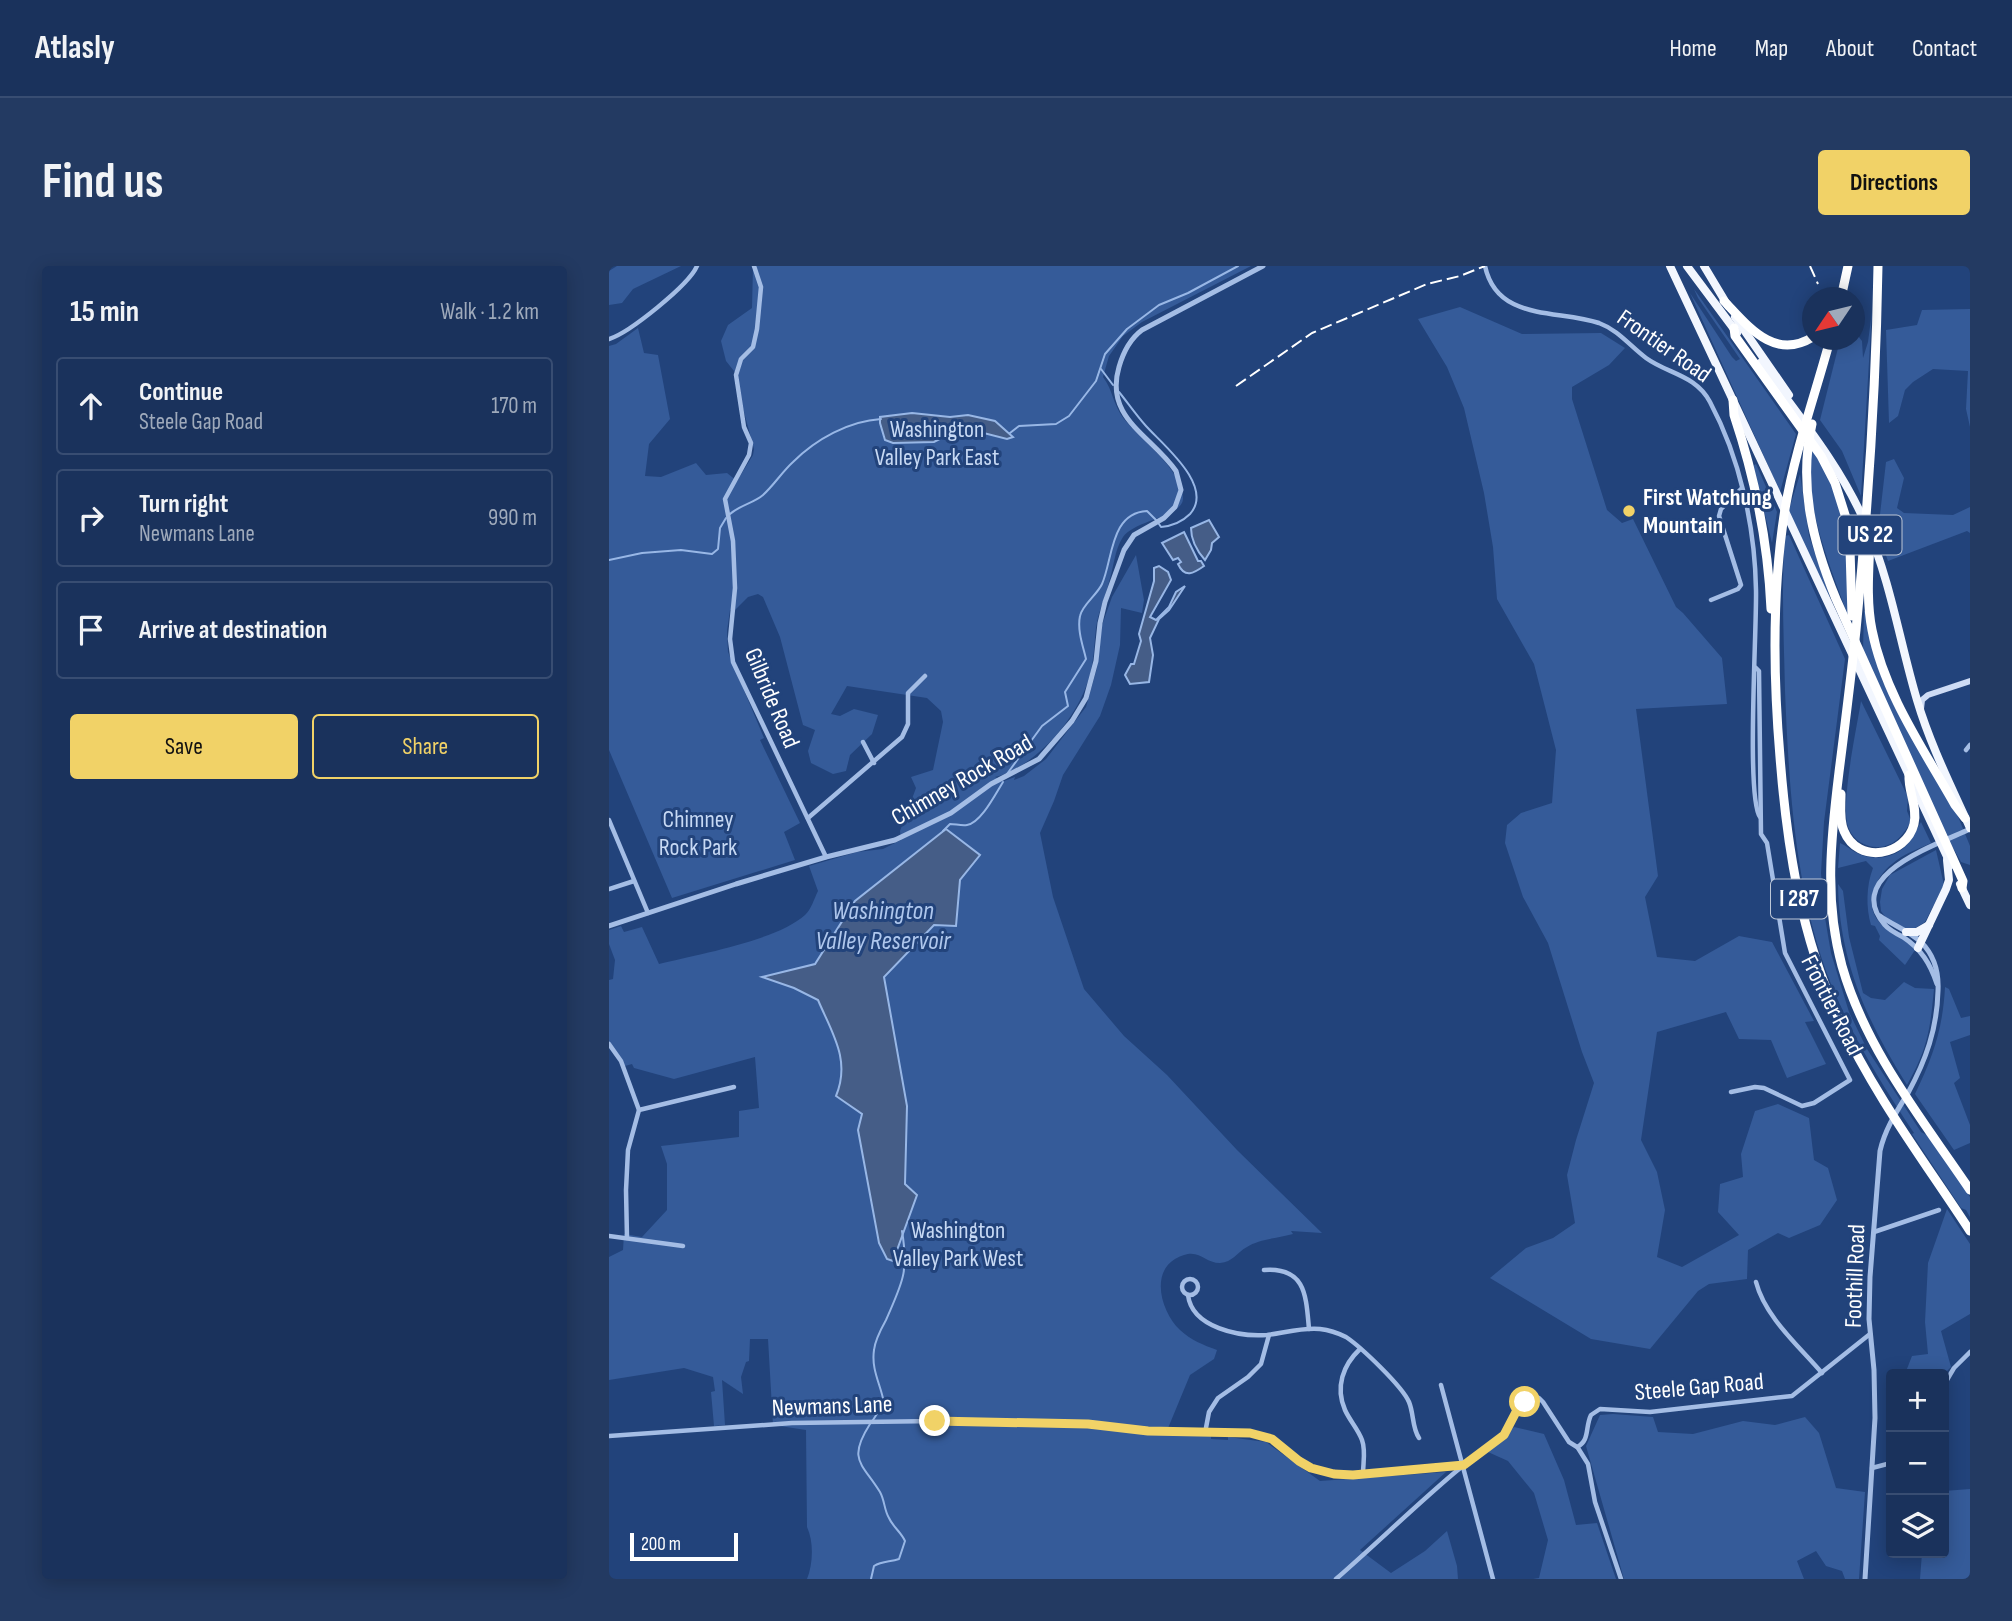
<!DOCTYPE html>
<meta charset="utf-8">
<style>
:root{--surface:#1a325c;--page:#233a62;--text:#f1f3f6;--muted:#9faabb;--line:#384d72;--accent:#f1d267}
body{margin:0;font-family:"Sofia Sans Condensed",sans-serif;background:var(--page);color:var(--text)}
.controls{position:absolute;right:21px;bottom:21px;display:grid;overflow:hidden;border-radius:7px;box-shadow:0 4px 18px #0003}
.controls button{width:63px;height:63px;display:grid;place-items:center;padding:0;border:0;border-bottom:2px solid var(--line);background:var(--surface);color:var(--text);font:35px sans-serif}
.compass{position:absolute;left:1193px;top:21px;width:63px;height:63px;border-radius:50%;background:var(--surface);box-shadow:0 4px 18px #0003;rotate:235deg}
.scale{position:absolute;left:21px;bottom:18px;width:108px;box-sizing:border-box;padding-left:7px;border:4px solid #fff;border-top:0;font-size:19px;line-height:24px;white-space:nowrap;color:#fff;-webkit-text-stroke:5px #22437b;paint-order:stroke}
.stop{position:absolute;width:21px;height:21px;margin:-16px;border:5px solid #f1d267;border-radius:50%;background:#fff}
.stop.end{background:#f1d267;border-color:#fff;box-shadow:0 2px 7px #0008}
.list{margin:0;padding:0;list-style:none}
h2{display:flex;justify-content:space-between;align-items:center;height:91px;margin:0;padding:0 28px;font-size:30px}
h2 small{font-size:23px;font-weight:400;color:var(--muted)}
.list li{display:grid;grid-template-columns:46px 1fr auto;gap:21px;align-items:center;box-sizing:border-box;height:98px;margin:0 14px 14px;padding:0 14px;border:2px solid var(--line);border-radius:7px}
.list b{display:block;font-size:26px;white-space:nowrap}
.list p{margin:0;font-size:23px;white-space:nowrap;color:var(--muted)}
.list em{font-size:23px;font-style:normal;color:var(--muted)}
.actions{display:flex;gap:14px;padding:21px 28px}
.actions a{flex:1;padding:16px 0;border:2px solid var(--accent);border-radius:7px;text-align:center;font-size:24px;color:var(--accent)}
.actions .main{background:var(--accent);color:#111}
.icon{flex:none;width:38px;height:38px;fill:none;stroke:currentColor;stroke-width:2;stroke-linecap:round;stroke-linejoin:round}
.map{position:relative;flex:none;width:1361px;height:1313px;overflow:hidden;border-radius:7px}
header{display:flex;align-items:center;gap:42px;box-sizing:border-box;height:98px;padding:0 35px;background:var(--surface);border-bottom:2px solid var(--line)}
header strong{font-size:33px}
nav{display:flex;gap:38px;margin-inline-start:auto;font-size:24px}
.intro{display:flex;align-items:center;justify-content:space-between;box-sizing:border-box;height:168px;padding:0 42px}
h1{margin:0;font-size:49px}
.button{padding:18px 32px;border-radius:7px;background:var(--accent);color:#111;font-size:24px;font-weight:700}
main{display:flex;gap:42px;padding:0 42px}
aside{flex:1;background:var(--surface);border-radius:7px;box-shadow:0 4px 18px #0003}
.map>svg:first-child{display:block}
</style>
<header>
<strong>Atlasly</strong>
<nav><a>Home</a><a>Map</a><a>About</a><a>Contact</a></nav>
</header>
<div class="intro"><h1>Find us</h1><a class="button">Directions</a></div>
<main>
<aside>
<h2>15 min<small>Walk · 1.2 km</small></h2>
<ul class="list">
<li><svg class="icon" aria-label="ahead" viewBox="0 0 24 24"><path d="M12 20V5M6 11l6-6 6 6"/></svg><div><b>Continue</b><p>Steele Gap Road</p></div><em>170 m</em></li>
<li><svg class="icon" aria-label="right" viewBox="0 0 24 24"><path d="M7 20v-9h11M14 6l5 5-5 5"/></svg><div><b>Turn right</b><p>Newmans Lane</p></div><em>990 m</em></li>
<li><svg class="icon" aria-label="arrive" viewBox="0 0 24 24"><path d="M6 21V4h12l-3 4 3 4H6"/></svg><div><b>Arrive at destination</b></div></li>
</ul>
<div class="actions"><a class="main">Save</a><a>Share</a></div>
</aside>
<div class="map">
<svg width="1361" height="1313" viewBox="0 0 1361 1313">
<rect width="100%" height="100%" fill="#22437b"/>
<g fill="#355b99">
<path d="M8,0H72L24,23L13,37L0,39V5Z"/>
<path d="M144,0H642L533,56L514,70L500,90L494,111C504,124 504,139 515,153C531,173 575,205 574,233C573,251 526,254 514,271C505,285 505,301 500,316C496,332 489,346 487,362C485,380 485,397 479,415C465,458 423,502 386,511L395,515L406,511L405,514L415,510L437,493L477,441L488,402L493,359L503,331L527,289L535,334L533,347L512,342L511,379L502,419L491,450L454,509L445,535L431,567L444,631L475,723L515,770L558,809L628,884L713,967L682,965L684,968C670,972 650,973 638,981C627,987 624,996 611,997C594,997 590,979 566,993C541,1008 553,1047 571,1064C582,1074 594,1079 608,1084L605,1093L581,1109L557,1167L602,1170V1173L619,1174V1171L657,1176L711,1215L837,1206L751,1284L782,1307L816,1285L838,1265L848,1300L849,1313H198C204,1298 205,1276 198,1261L197,1164L164,1159L159,1073H141L140,1095L137,1096L132,1111L134,1128L113,1114L116,1159L105,1160L102,1126L106,1125L104,1111L75,1102L0,1114V991L14,984L15,968L33,971L58,944V898L52,880L130,871V845L150,842L146,791L65,813L25,802L23,798L16,800L0,775V714L4,713L6,694L0,678V664L12,660L15,666L33,661L50,698C89,688 167,675 196,649C202,644 205,633 209,625L200,600L248,586L274,583L292,574L291,565L307,522L302,511L324,504L334,456L332,445L318,432L238,420L222,448L231,450L245,443L269,449L263,468L241,489L237,505L224,508L202,497L199,485L206,464L194,459L171,371L154,331L149,328L139,331L126,344H121L118,365L119,386L155,472L151,474L191,557L175,566L186,594L63,632L0,484V80L7,78L29,62L35,87L49,89L61,153L40,178L36,210L52,211L87,197L97,209L118,207L128,215L144,189L145,183L129,124V110L117,95L112,75L119,59L143,42Z"/>
<path d="M1085,23L1187,168L1171,226L1081,27L1123,91L1127,95L1131,93L1089,32Z"/>
<path d="M851,41L913,68L992,67L1016,82L1000,99L963,121V133L998,244L1013,257L1024,253L1067,341L1074,347L1113,392L1118,438L1027,443L1049,610L1036,631L1048,691L1086,695L1130,670L1163,676L1205,755L1196,756L1217,798L1178,812L1162,774L1130,773L1117,746L1048,766L1032,874L1048,906L1056,944L1048,991L1073,1001L1130,969L1109,946L1111,918L1134,911L1132,888L1146,845L1169,838L1200,852L1205,894L1219,902L1228,934L1211,959L1180,972L1169,967L1139,984L1138,1013L1100,1018L1089,1025L1041,1083L982,1073L881,1012L917,982L944,972L966,957L958,909L967,874L985,817L973,786L939,677L914,631L896,577L898,559L912,547L943,537L947,484L925,398L888,333L884,281L875,227L855,142L838,101L809,53Z"/>
<path d="M1361,43V161L1357,143L1359,105L1324,103L1304,116L1296,124L1289,150L1280,157L1277,64L1308,59L1313,44Z"/>
<path d="M1263,45L1252,230L1233,185L1211,154L1231,74H1246V66L1253,75L1254,92L1259,76Z"/>
<path d="M1203,182C1210,194 1219,207 1224,221C1237,257 1240,314 1240,352C1224,309 1190,226 1203,182Z"/>
<path d="M1285,193L1295,212L1288,242L1295,247L1344,249L1361,241V267L1358,265L1279,295L1269,266L1277,196Z"/>
<path d="M1147,198L1168,246L1163,277L1144,200Z"/>
<path d="M1191,208L1200,270L1222,334L1179,247Z"/>
<path d="M1180,269L1236,393L1215,556L1212,607L1215,646L1222,687L1240,746L1258,783L1312,866L1318,869L1361,931V951L1357,944L1352,942L1303,868L1305,867C1273,819 1244,772 1222,718C1186,626 1180,522 1176,425C1175,373 1172,322 1176,270Z"/>
<path d="M1255,345H1258L1266,392L1274,416L1346,543L1361,580V599L1352,596L1337,569L1254,384Z"/>
<path d="M1252,435L1299,531L1298,545L1302,555C1295,568 1286,580 1270,581C1258,582 1245,575 1240,563C1230,543 1248,461 1252,435Z"/>
<path d="M1312,556L1322,577C1309,583 1294,588 1283,598C1266,611 1254,639 1271,657C1281,668 1297,672 1306,684L1296,699L1270,674L1271,670L1266,660L1262,659C1257,642 1257,620 1264,602L1257,595L1229,602L1231,577C1238,580 1243,585 1250,588C1268,596 1290,591 1301,575C1305,569 1308,562 1312,556Z"/>
<path d="M1327,584L1335,619L1316,656L1303,664H1296L1277,652L1272,645L1271,636L1273,623L1281,609Z"/>
<path d="M1229,618L1234,625L1240,671L1254,727L1262,732L1276,734L1295,716L1306,722L1325,723C1321,764 1319,782 1298,819C1258,755 1230,695 1229,618Z"/>
<path d="M1336,721L1340,723L1352,752L1361,750V769L1341,776L1351,812L1345,817L1361,859V877L1345,884L1306,828C1324,791 1334,762 1336,721Z"/>
<path d="M1338,943L1361,978V1048L1332,1065L1342,1101L1335,1108H1296L1303,1090L1319,1088L1316,1056L1319,997Z"/>
<path d="M1004,1148L1044,1151L1049,1166L1084,1168L1134,1155L1166,1159L1196,1151L1210,1167L1227,1222L1256,1226L1250,1313H1236L1233,1305L1217,1300L1207,1285L1188,1295L1195,1313H1015L977,1180L991,1149Z"/>
<path d="M905,1161L935,1168L955,1214L967,1259L988,1257L1007,1313H924L930,1312L939,1274L925,1227L899,1195L879,1186Z"/>
<path d="M1361,1223V1313H1311L1313,1287H1335V1225Z"/>
</g>
<g fill="#455d87" stroke="#98b7e6" stroke-width="2">
<path d="M303,147L341,151L359,149L386,155L404,171L398,173L359,163L348,164L325,176L284,177L276,174L271,157V151Z"/>
<path d="M600,254L610,271L603,277L602,284L596,294C588,285 582,274 582,262Z"/>
<path d="M575,266L589,295H592L595,300C585,307 576,313 569,298L572,296L569,292L564,294L553,277Z"/>
<path d="M550,300L559,306L562,314L541,351L547,354L560,341L567,326L576,320L560,344L550,353L541,372L544,389L540,416L521,418L516,409L522,398H525L532,375L530,368L545,315V302Z"/>
<path d="M337,563L371,589L351,614L347,660L325,659L275,711L298,840L296,918L308,929L284,995L278,993L270,977L249,864L253,848L227,830C242,794 223,767 209,734L185,722L153,711L206,698L246,635Z"/>
</g>
<g fill="none" stroke-linecap="round" stroke-linejoin="round">
<g stroke="#98b7e6" stroke-width="2">
<path d="M492,103L504,119"/>
<path d="M510,126C519,137 527,149 537,160C553,178 606,220 581,248C573,256 562,260 552,261L550,258"/>
<path d="M401,167L410,160L447,158L460,150L487,115L496,88L518,63L550,39L579,27L629,0"/>
<path d="M121,248C131,239 145,237 154,229C165,219 173,206 184,196C207,173 240,155 272,153"/>
<path d="M0,294L33,287L72,284L103,288L109,283L111,262L117,252"/>
<path d="M398,508L433,460L459,440L456,426L477,393C474,380 468,364 471,350C473,339 488,329 493,318C504,293 501,247 538,245L547,254"/>
<path d="M334,565L341,558C346,558 353,560 358,559C372,557 387,527 394,516"/>
<path d="M264,1154L275,1137C272,1119 262,1104 265,1084C266,1074 272,1063 277,1054C293,1017 300,1007 293,965"/>
<path d="M261,1158C238,1194 253,1197 271,1226C276,1235 275,1244 280,1252C284,1261 292,1266 296,1275L290,1293C281,1296 273,1295 265,1300L262,1313"/>
</g>
<g stroke="#a4bde5" stroke-width="4.5">
<path d="M145,0L152,21L148,63L144,81L132,93L127,109L135,161L142,177L140,189L116,233L124,275L126,322L121,373L124,396L217,591"/>
<path d="M876,0C888,56 949,43 990,57C1009,64 1021,80 1037,92C1059,108 1087,109 1101,136C1131,192 1146,261 1147,324C1148,361 1137,532 1151,551"/>
<path d="M0,73C20,67 80,19 88,0"/>
<path d="M1102,334L1129,323L1132,319L1110,250L1112,243L1132,223"/>
<path d="M254,476L265,497"/>
<path d="M1357,484L1361,479"/>
<path d="M199,552L293,471L299,458V427L316,410"/>
<path d="M0,554L39,647"/>
<path d="M0,623L25,615"/>
<path d="M0,778L12,795L30,844L19,884L17,924L18,972"/>
<path d="M1122,826L1146,821L1155,822L1193,840L1205,837L1241,814L1176,687L1158,577L1152,568L1150,405L1147,402"/>
<path d="M30,844L125,821"/>
<path d="M1265,966L1330,944"/>
<path d="M0,970L74,980"/>
<path d="M655,1004C697,1001 697,1030 700,1063"/>
<circle cx="581" cy="1021" r="8"/>
<path d="M1147,1016C1156,1051 1190,1080 1213,1107"/>
<path d="M579,1029C583,1062 631,1071 658,1069C675,1067 694,1061 711,1063C720,1064 729,1067 737,1071C752,1081 793,1120 800,1136C805,1148 803,1162 810,1172"/>
<path d="M751,1083C734,1099 726,1121 736,1144C741,1155 749,1163 753,1174C757,1185 754,1197 754,1208"/>
<path d="M832,1119L884,1313"/>
<path d="M1335,1119L1345,1102L1361,1086"/>
<path d="M596,1167L600,1146L609,1132L639,1111L652,1098L660,1069"/>
<path d="M0,1170L183,1157L326,1155L479,1158L539,1165L649,1168L671,1178L689,1195L702,1202L732,1209L855,1199"/>
<path d="M969,1182L979,1198L986,1236L1012,1313"/>
<path d="M1263,1202L1282,1197"/>
<path d="M727,1313C766,1279 804,1242 844,1208C859,1195 876,1186 892,1173C906,1161 906,1130 930,1132L934,1136L960,1176L968,1181C981,1175 976,1161 982,1149L991,1143L1041,1146L1183,1130L1261,1068"/>
</g>
<g stroke="#a4bde5" stroke-width="5">
<path d="M0,660L127,618L217,591L286,574L342,547L382,518L430,493L463,455L477,432L487,395L491,357L496,336L515,284L525,269L555,252L566,241L572,224L567,205C542,169 495,152 510,101C514,87 521,73 533,64L654,0"/>
<path d="M1328,718C1321,697 1312,683 1294,671C1288,668 1280,664 1276,659C1232,609 1330,578 1361,563"/>
<path d="M1256,1313L1266,1152L1265,1104L1260,1053L1261,1011L1271,885C1276,863 1288,845 1299,827C1317,794 1328,763 1329,725C1330,706 1326,690 1312,676C1300,665 1284,659 1271,650"/>
</g>
<path stroke="#cedcf5" stroke-width="6" d="M1312,443L1313,434L1319,429L1361,415"/>
<g stroke="#f2f6fe" stroke-width="8">
<path d="M1061,0L1342,599"/>
<path d="M1078,0L1128,67"/>
<path d="M1095,0L1119,40"/>
<path d="M1126,51L1180,129"/>
<path d="M1151,97C1190,150 1232,200 1258,261C1282,317 1291,377 1308,434C1321,478 1342,520 1361,562"/>
<path d="M1351,618L1361,639"/>
<path d="M1297,666H1308L1320,659"/>
<path d="M1309,682L1337,623L1340,614L1338,594"/>
</g>
<g stroke="#fff" stroke-width="9">
<path d="M1269,0C1267,122 1259,243 1247,364C1242,411 1236,459 1230,506C1222,571 1215,635 1233,700C1257,784 1313,853 1361,924"/>
<path d="M1232,32L1239,0"/>
<path d="M1115,35C1139,60 1165,95 1204,71"/>
<path d="M1125,62L1126,70L1212,190L1226,217L1238,255L1241,283L1243,350"/>
<path d="M1221,74C1206,129 1186,185 1176,243C1163,324 1164,409 1171,491C1178,582 1192,670 1230,753C1265,829 1316,896 1361,965"/>
<path d="M1124,134L1125,149C1146,212 1159,276 1162,343"/>
<path d="M1203,158C1189,219 1204,277 1227,333L1354,615L1353,622"/>
<path d="M1261,273C1260,303 1257,334 1263,364C1275,427 1315,484 1346,539L1356,552"/>
<path d="M1232,528C1232,540 1230,554 1235,565C1249,599 1297,590 1305,558C1309,541 1299,526 1300,509"/>
</g>
<g stroke="#fff" stroke-width="2" stroke-dasharray="12 5" stroke-linecap="butt">
<path d="M1201,0L1209,18"/>
<path d="M627,120L703,67L818,18L851,10L876,0"/>
</g>
</g>
<g fill="none" stroke-linecap="round" stroke-linejoin="round">
<path stroke="#f1d267" stroke-width="9" d="M326,1155L479,1158L539,1165L641,1167L663,1173L690,1195L702,1202L725,1208L744,1209L855,1199L895,1169L907,1146L916,1136"/>
</g>
<circle fill="#f1d267" stroke="#22437b" stroke-width="2.5" cx="1020" cy="245" r="7"/>
<g text-anchor="middle" dominant-baseline="central" stroke-width="6" stroke-linejoin="round" paint-order="stroke">
<g fill="#22437b" stroke="#bdc7d7" stroke-width="2">
<rect x="1229.5" y="249.5" width="63" height="39" rx="5"/>
<rect x="1162" y="613.5" width="56" height="39" rx="5"/>
</g>
<g font-size="23" font-weight="bold" fill="#fff">
<text x="1261" y="269">US 22</text>
<text x="1190" y="633">I 287</text>
</g>
<g font-size="24" fill="#fff" stroke="#22437b">
<text transform="translate(1055 80) rotate(35)">Frontier Road</text>
<text transform="translate(163 432) rotate(67)">Gilbride Road</text>
<text transform="translate(353 514) rotate(-30)">Chimney Rock Road</text>
<text transform="translate(1223 739) rotate(63)">Frontier Road</text>
<text transform="translate(1246 1010) rotate(-88)">Foothill Road</text>
<text transform="translate(1090 1121) rotate(-5)">Steele Gap Road</text>
<text transform="translate(223 1140) rotate(-2)">Newmans Lane</text>
</g>
<g font-size="24" fill="#c7d9f4" stroke="#22437b">
<text x="328" y="163">Washington<tspan x="328" dy="28">Valley Park East</tspan></text>
<text x="89" y="553">Chimney<tspan x="89" dy="28">Rock Park</tspan></text>
<text x="349" y="964">Washington<tspan x="349" dy="28">Valley Park West</tspan></text>
</g>
<g font-size="24" font-weight="bold" fill="#fff" stroke="#22437b" text-anchor="start">
<text x="1034" y="231">First Watchung<tspan x="1034" dy="28">Mountain</tspan></text>
</g>
<g font-size="26" font-style="italic" fill="#afc7ed" stroke="#22437b">
<text x="274" y="645">Washington<tspan x="274" dy="30">Valley Reservoir</tspan></text>
</g>
</g>
</svg>
<div class="controls">
<button>+</button>
<button>−</button>
<button><svg class="icon" aria-label="layers" viewBox="0 0 24 24"><path d="M12 4l9 5-9 5-9-5zM3 14l9 5 9-5"/></svg></button>
</div>
<svg class="compass" viewBox="-18 -18 36 36"><path d="M0-13l5 13h-10z" fill="#e53935"/><path d="M0 13l5-13h-10z" fill="#9faabb"/></svg>
<div class="scale">200 m</div>
<div class="stop" style="left:916px;top:1136px"></div>
<div class="stop end" style="left:326px;top:1155px"></div>
</div>
</main>
